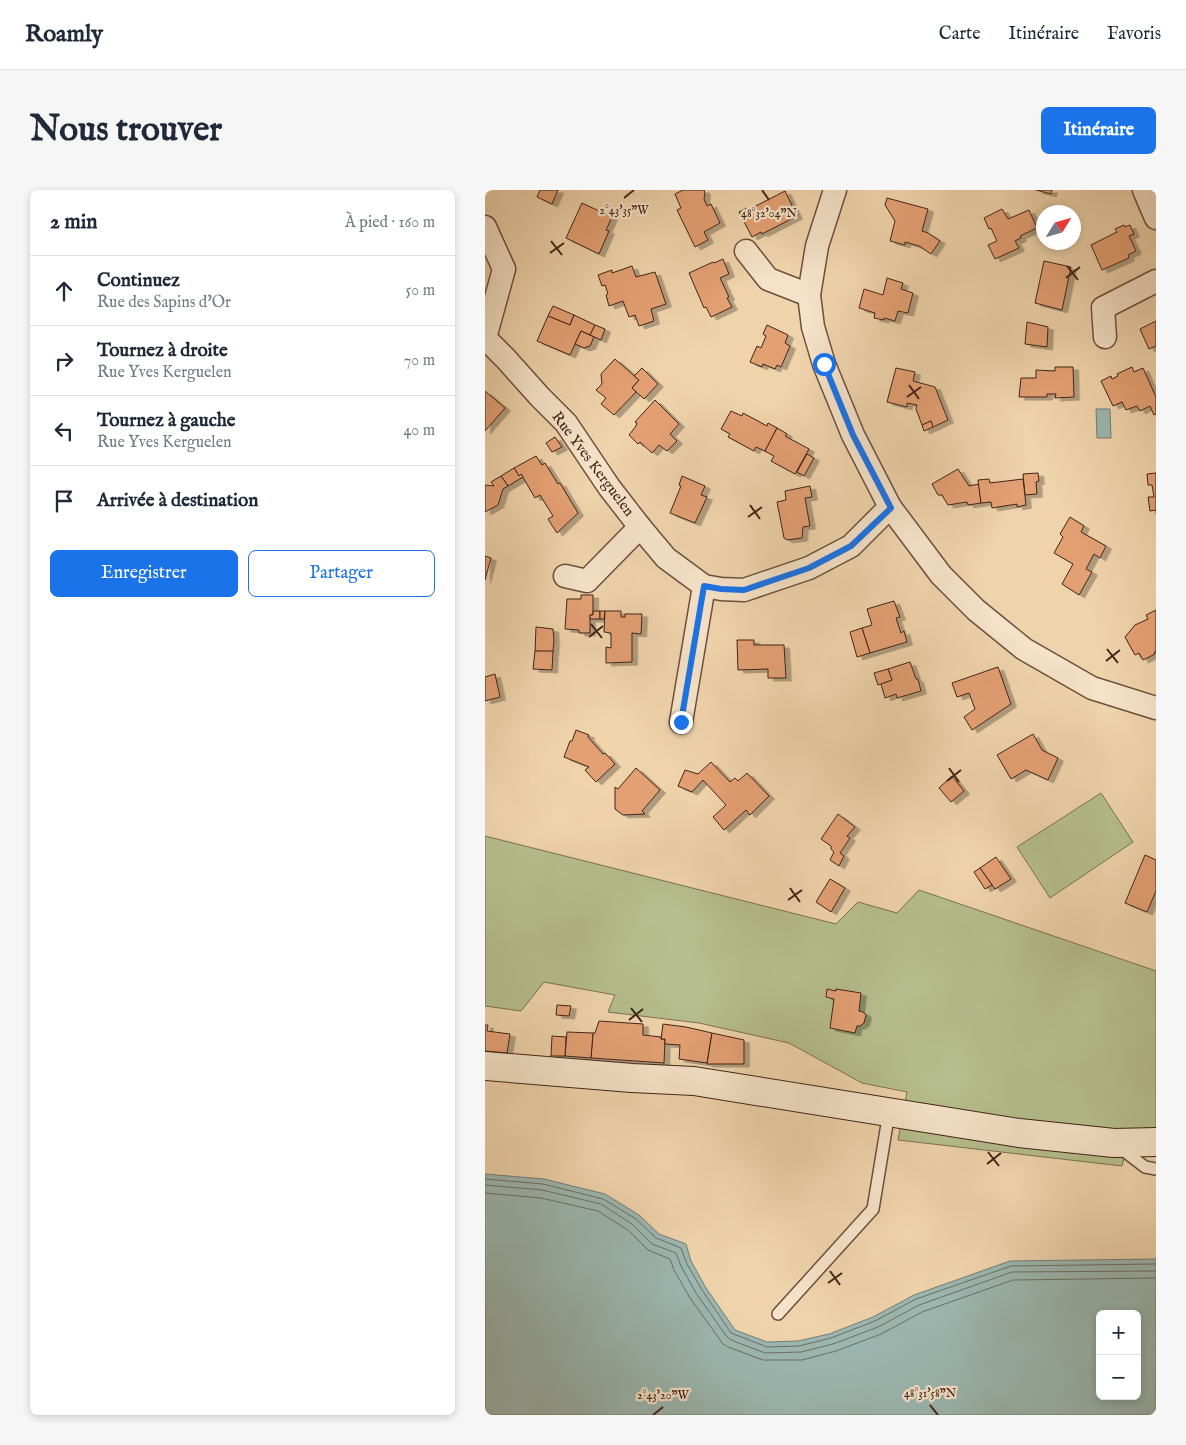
<!DOCTYPE html>
<html lang="fr">
<meta charset="utf-8">
<style>
:root{--surface:#fff;--page:#f6f6f7;--text:#1f2937;--muted:#747a83;--line:#e0e1e3;--accent:#1a73e8}
body{margin:0;font-family:"IM FELL English",serif;background:var(--page);color:var(--text)}
.controls{position:absolute;right:15px;bottom:15px;display:grid;overflow:hidden;border-radius:8px;box-shadow:0 2px 8px #0003}
.controls button{width:45px;height:45px;display:grid;place-items:center;padding:0;border:0;border-bottom:1px solid var(--line);background:var(--surface);color:var(--text);font:25px sans-serif}
.compass{position:absolute;left:551px;top:15px;width:45px;height:45px;border-radius:50%;background:var(--surface);box-shadow:0 2px 8px #0003;rotate:53deg}
.stop{position:absolute;width:15px;height:15px;margin:-11px;border:4px solid #1a73e8;border-radius:50%;background:#fff}
.stop.end{background:#1a73e8;border-color:#fff;box-shadow:0 1px 5px #0008}
.list{margin:0;padding:0;list-style:none}
h2{display:flex;justify-content:space-between;align-items:center;height:65px;margin:0;padding:0 20px;font-size:21px}
h2 small{font-size:16px;font-weight:400;color:var(--muted)}
.list li{display:grid;grid-template-columns:32px 1fr auto;gap:15px;align-items:center;box-sizing:border-box;height:70px;padding:0 20px;border-top:1px solid var(--line)}
.list b{display:block;font-size:19px;white-space:nowrap}
.list p{margin:0;font-size:16px;white-space:nowrap;color:var(--muted)}
.list em{font-size:16px;font-style:normal;color:var(--muted)}
.actions{display:flex;gap:10px;padding:15px 20px}
.actions a{flex:1;padding:11px 0;border:1px solid var(--accent);border-radius:8px;text-align:center;font-size:18px;color:var(--accent)}
.actions .main{background:var(--accent);color:#fff}
.icon{flex:none;width:28px;height:28px;fill:none;stroke:currentColor;stroke-width:2;stroke-linecap:round;stroke-linejoin:round}
.map{position:relative;flex:none;width:671px;height:1225px;overflow:hidden;border-radius:8px}
header{display:flex;align-items:center;gap:30px;box-sizing:border-box;height:70px;padding:0 25px;background:var(--surface);border-bottom:1px solid var(--line)}
header strong{font-size:24px}
nav{display:flex;gap:28px;margin-inline-start:auto;font-size:18px}
.intro{display:flex;align-items:center;justify-content:space-between;box-sizing:border-box;height:120px;padding:0 30px}
h1{margin:0;font-size:35px}
.button{padding:12px 22px;border-radius:8px;background:var(--accent);color:#fff;font-size:18px;font-weight:700}
main{display:flex;gap:30px;padding:0 30px}
aside{flex:1;background:var(--surface);border-radius:8px;box-shadow:0 2px 8px #0003}
.map>svg:first-child{display:block}
</style>
<header>
<strong>Roamly</strong>
<nav><a>Carte</a><a>Itinéraire</a><a>Favoris</a></nav>
</header>
<div class="intro"><h1>Nous trouver</h1><a class="button">Itinéraire</a></div>
<main>
<aside>
<h2>2 min<small>À pied · 160 m</small></h2>
<ul class="list">
<li><svg class="icon" aria-label="ahead" viewBox="0 0 24 24"><path d="M12 20V5M6 11l6-6 6 6"/></svg><div><b>Continuez</b><p>Rue des Sapins d'Or</p></div><em>50 m</em></li>
<li><svg class="icon" aria-label="right" viewBox="0 0 24 24"><path d="M7 20v-9h11M14 6l5 5-5 5"/></svg><div><b>Tournez à droite</b><p>Rue Yves Kerguelen</p></div><em>70 m</em></li>
<li><svg class="icon" aria-label="left" viewBox="0 0 24 24"><path d="M17 20v-9H6M10 6l-5 5 5 5"/></svg><div><b>Tournez à gauche</b><p>Rue Yves Kerguelen</p></div><em>40 m</em></li>
<li><svg class="icon" aria-label="arrive" viewBox="0 0 24 24"><path d="M6 21V4h12l-3 4 3 4H6"/></svg><div><b>Arrivée à destination</b></div></li>
</ul>
<div class="actions"><a class="main">Enregistrer</a><a>Partager</a></div>
</aside>
<div class="map">
<svg width="671" height="1225" viewBox="0 0 671 1225">
<defs>
<filter id="shadow"><feDropShadow dx="5.5" dy="3" stdDeviation="0" flood-color="#0004"/></filter>
</defs>
<rect width="100%" height="100%" fill="#efd3ab"/>
<filter id="stains"><feTurbulence type="fractalNoise" baseFrequency=".004" numOctaves="4"/><feColorMatrix values="0 0 0 0 .2 0 0 0 0 .09 0 0 0 0 .02 0 0 0 .5 -.17"/></filter>
<radialGradient id="worn" r=".72"><stop offset=".6" stop-color="#630" stop-opacity="0"/><stop offset="1" stop-color="#630" stop-opacity=".3"/></radialGradient>
<g fill="#b5be8c" stroke="#7b7052">
<path d="M616,603L648,652L565,708L532,657Z"/>
<path d="M0,646L351,734L373,712L412,723L434,700L671,781V942L646,943L637,976L413,950L422,902L377,893L304,853L214,833L123,822L130,805L59,792L36,821L0,816Z"/>
</g>
<g fill="#9bb7b0" stroke="#777c73" fill-rule="evenodd">
<path d="M611,219H625L626,248H612Z"/>
<path d="M0,984L59,989L120,1004L154,1025L174,1044L201,1054L206,1071L221,1098L250,1140L282,1152L313,1151L344,1144L388,1127L429,1105L525,1071L671,1069V1225H0ZM615,1124H652V1206H615Z"/>
</g>
<g fill="none" stroke-linecap="round" stroke-linejoin="round">
<g stroke="#6e6d64" stroke-width="1">
<path d="M0,989L58,994L118,1009L151,1029L171,1048L196,1058L202,1074L217,1100L246,1143L282,1157L314,1156L346,1148L390,1131L431,1109L526,1076L671,1074"/>
<path d="M0,995L57,1000L116,1014L147,1034L167,1054L191,1063L196,1076L211,1103L242,1147L246,1150L280,1163L316,1162L348,1154L393,1137L434,1115L527,1082L671,1081"/>
<path d="M0,1003L56,1008L113,1021L143,1040L163,1060L185,1069L189,1080L205,1108L238,1154L243,1157L278,1170H317L351,1161L396,1144L437,1122L528,1090L671,1088"/>
</g>
</g>
<g fill="#e3a073" stroke="#412318" filter="url(#shadow)">
<path d="M55,0H73L67,14L52,7Z"/>
<path d="M198,0H219L220,3L219,9L222,16L226,14L235,33L219,42L223,50L210,57L192,20L196,18L190,4Z"/>
<path d="M551,0H567L566,4Z"/>
<path d="M300,1L312,26L277,44L276,42L267,47L254,22L262,18L263,20Z"/>
<path d="M402,8L443,19L437,41L443,43L455,51L446,64L434,56L420,52V55L405,51L410,31L400,15Z"/>
<path d="M97,13L127,27L121,40L124,41L114,64L81,48Z"/>
<path d="M517,19L523,29L544,20L552,38L535,46L536,48L530,51L534,58L510,69L503,55L512,51L506,38L504,39L499,28Z"/>
<path d="M639,35L640,37L645,35L649,44L644,46L651,61L643,65L644,68L617,80L606,55L632,42L630,39Z"/>
<path d="M238,69L244,84L235,88L244,107L242,108L247,117L226,127L221,117L219,118L204,83L228,72L229,73Z"/>
<path d="M559,71L586,77L577,120L550,113Z"/>
<path d="M147,76L151,87L170,82L181,114L166,119L169,131L154,136L150,125L144,127L138,111L124,116L121,105L123,104L120,95L117,96L113,85L127,80V83Z"/>
<path d="M402,88L418,93L416,99L428,103L423,123L413,121L410,131L399,128V130L389,128L390,123L374,118L379,99L398,105Z"/>
<path d="M68,116L89,125L85,135L63,126Z"/>
<path d="M89,125L110,135L105,145L96,141L85,165L52,151L63,126L85,135Z"/>
<path d="M671,131V156L664,159L655,139Z"/>
<path d="M542,132L563,137L562,157L540,154Z"/>
<path d="M110,135L120,139L116,150L105,145Z"/>
<path d="M282,135L303,145L300,153L305,156L296,177L292,175L290,179L278,174L277,177L265,172L272,156L276,158L281,146L278,144Z"/>
<path d="M96,141L109,147L105,156L99,158L90,154Z"/>
<path d="M130,169L154,190L147,198L151,202L129,225L116,214L121,208L111,200L117,194L116,184Z"/>
<path d="M570,177H588L589,207L570,208L571,204H562V207H534L536,188H551V180L570,181Z"/>
<path d="M647,177L649,182L658,178L671,207V224L669,225L665,216L655,221L652,216L641,220L637,212L628,216L616,191L626,186L627,189L633,186L632,184Z"/>
<path d="M157,178L173,194L159,209L147,198L154,190L149,186Z"/>
<path d="M411,178L430,182L428,191L450,197L463,230L448,237L446,231L437,235L431,219L432,215L422,213V217L402,212Z"/>
<path d="M0,201L20,218L0,241Z"/>
<path d="M170,210L194,234L185,244L192,251L182,261L174,255L167,263L155,252L153,254L144,245L151,236L152,233L150,232Z"/>
<path d="M246,221L257,226L258,223L282,236L283,233L292,238L280,261L271,257L269,261L243,247L245,244L236,239Z"/>
<path d="M446,231L448,237L439,241L437,235Z"/>
<path d="M292,238L302,244L300,246L324,259L310,284L286,271L289,266L280,261Z"/>
<path d="M70,247L77,257L67,262L61,253Z"/>
<path d="M322,264L329,268L319,286L312,282Z"/>
<path d="M51,266L57,275L60,273L73,294L75,293L93,323L72,343L63,329L68,326L55,305L50,308L36,284L34,286L29,278Z"/>
<path d="M29,278L34,286L36,284L38,287L23,296L16,286Z"/>
<path d="M473,279L484,296L494,294L496,313L483,315L482,312L463,315L457,305H453L447,294Z"/>
<path d="M553,283L554,291L551,292L552,304L540,305L538,284Z"/>
<path d="M671,283V320L665,321L663,307H669L667,295H663L662,284Z"/>
<path d="M16,286L23,296L18,299L13,315L0,322V295L9,296L6,292Z"/>
<path d="M197,286L220,296L216,305L222,307L210,333L185,323L196,296L194,295Z"/>
<path d="M504,289L505,293L538,289L541,315L532,317V314L507,318L506,312L496,313L493,290Z"/>
<path d="M325,296L327,307L320,308L325,336L318,337L317,348L302,350L299,348L292,312L301,310L300,301Z"/>
<path d="M585,327L599,336L596,342L621,356L615,368L609,364L601,379L607,382L594,405L577,394L588,374L569,363L578,347L575,344Z"/>
<path d="M0,366L6,368L0,390Z"/>
<path d="M96,405H108V425H105V443H94V440L80,439L82,409H96Z"/>
<path d="M409,411L415,427L411,428L416,443L419,441L422,452L385,463L377,438L387,435L382,419Z"/>
<path d="M671,420V462H669L670,464L658,470L654,463L650,465L640,447L650,435L663,429L661,425Z"/>
<path d="M108,421H115V429H105V425H108Z"/>
<path d="M115,421H120L119,429H115Z"/>
<path d="M120,421H136V427H140V424H157L156,444L147,443V472L121,473V457L126,458V443L119,442Z"/>
<path d="M51,437L68,439L69,450L68,462L50,461Z"/>
<path d="M377,438L385,463L372,467L365,442Z"/>
<path d="M252,450H269V455H299L301,488H283V479L253,480Z"/>
<path d="M50,461H68L67,480L48,479Z"/>
<path d="M425,472L431,489H433L436,501L412,508L411,504L400,508L396,494L407,490L403,479Z"/>
<path d="M513,477L526,514L487,540L479,527L490,519L484,503L472,507L467,493Z"/>
<path d="M403,479L407,490L393,495L389,483Z"/>
<path d="M10,484L15,507L0,511V487Z"/>
<path d="M91,540L104,545L103,547L118,564L120,563L130,574L111,592L100,580L104,577L79,567L85,551H87Z"/>
<path d="M548,544L557,560L573,568L563,590L541,580L526,589L512,565Z"/>
<path d="M226,572L245,592L250,588L253,591L262,583L284,606L265,625L261,620L239,640L228,627L241,615L218,590L207,602L193,596L200,580L213,584Z"/>
<path d="M151,578L175,600L157,621L160,624L138,625L130,619V597L133,599Z"/>
<path d="M467,586L479,601L466,612L454,598Z"/>
<path d="M353,624L370,637L362,646L365,648L355,663L359,666L354,676L345,670L349,662L346,659V656L336,649Z"/>
<path d="M660,665L671,670V701L662,722L640,713Z"/>
<path d="M511,667L526,689L510,699L495,678Z"/>
<path d="M495,678L507,695L500,699L489,682Z"/>
<path d="M345,689L360,698L346,722L331,712Z"/>
<path d="M342,799L351,801V799L376,803L374,821L378,822L381,825L379,833L375,836H372L370,843L345,838L349,809L341,807Z"/>
<path d="M72,815L86,816L84,826L71,825Z"/>
<path d="M114,831L158,834V845L176,847V849H180L179,873L106,868L108,843H110Z"/>
<path d="M178,834L201,837L227,843L222,873L194,869L195,855L180,854V849H176Z"/>
<path d="M0,835H3L2,841L25,844L22,863L0,861Z"/>
<path d="M82,842L108,843L106,868L80,866Z"/>
<path d="M227,843L259,850V874H222Z"/>
<path d="M67,846L81,847L80,866H66Z"/>
</g>
<g fill="none" stroke-linecap="round" stroke-linejoin="round">
<defs>
<g id="lane">
<path d="M634,957L660,977L671,979"/>
<path d="M293,1124L388,1019L404,922"/>
</g>
<g id="street">
<path d="M350,0L332,56L324,105L328,137L339,174L368,245L405,317L456,385L491,420L539,459L607,498L671,518"/>
<path d="M659,0L671,28"/>
<path d="M0,37L19,79L0,148L21,169L55,207L81,233L124,297L155,337L181,368L219,396L236,399L259,400L324,378L366,356L405,317"/>
<path d="M261,61L283,89L324,105"/>
<path d="M620,147L618,118L671,91"/>
<path d="M80,386L102,391L155,337"/>
<path d="M196,532L219,396"/>
</g>
<path id="secondary" d="M0,876L147,888L209,891L534,943L629,953L671,952"/>
</defs>
<use href="#lane" stroke="#6c4f3d" stroke-width="14"/>
<use href="#street" stroke="#6c4f3d" stroke-width="25"/>
<use href="#secondary" stroke="#412318" stroke-width="30"/>
<use href="#lane" stroke="#f5e2c8" stroke-width="11"/>
<use href="#street" stroke="#f5e2c8" stroke-width="22"/>
<use href="#secondary" stroke="#f5e2c8" stroke-width="28"/>
</g>
<g fill="none" stroke-linecap="round" stroke-linejoin="round">
<path stroke="#1a73e8" stroke-width="6" d="M196,532L219,396L236,399L259,400L324,378L366,356L406,318L368,245L339,174"/>
</g>
<path fill="none" stroke="#412318" stroke-width="2" d="M277,0L284,10M139,8L149,0M66,51L77,65M65,63L79,53M582,76L593,90M581,88L595,77M424,195L434,209M422,207L436,197M265,315L275,329M263,327L277,317M106,434L117,448M104,447L118,436M622,459L633,473M621,471L635,460M464,578L474,592M462,591L476,580M305,698L315,712M303,710L317,700M146,818L157,832M144,830L158,819M503,962L514,976M502,974L516,963M345,1081L355,1095M343,1093L357,1083M445,1215L453,1225M168,1225L178,1217"/>
<g text-anchor="middle" dominant-baseline="central" stroke-width="4.5" stroke-linejoin="round" paint-order="stroke">
<g font-size="15" fill="#412318" stroke="#f5e2c8">
<text transform="translate(108 274) rotate(53)">Rue Yves Kerguelen</text>
</g>
</g>
<g font-size="12" text-anchor="middle" fill="#412318" stroke="#f5e2c8" stroke-width="4.5" stroke-linejoin="round" paint-order="stroke">
<text x="139" y="24">2°43'35"W</text>
<text x="284" y="27">48°32'04"N</text>
<text x="445" y="1207">48°31'58"N</text>
<text x="178" y="1209">2°43'20"W</text>
</g>
<rect width="100%" height="100%" filter="url(#stains)"/>
<rect width="100%" height="100%" fill="url(#worn)"/>
</svg>
<div class="controls">
<button>+</button>
<button>−</button>
</div>
<svg class="compass" viewBox="-18 -18 36 36"><path d="M0-13l5 13h-10z" fill="#e53935"/><path d="M0 13l5-13h-10z" fill="#747a83"/></svg>
<div class="stop" style="left:339px;top:174px"></div>
<div class="stop end" style="left:196px;top:532px"></div>
</div>
</main>
